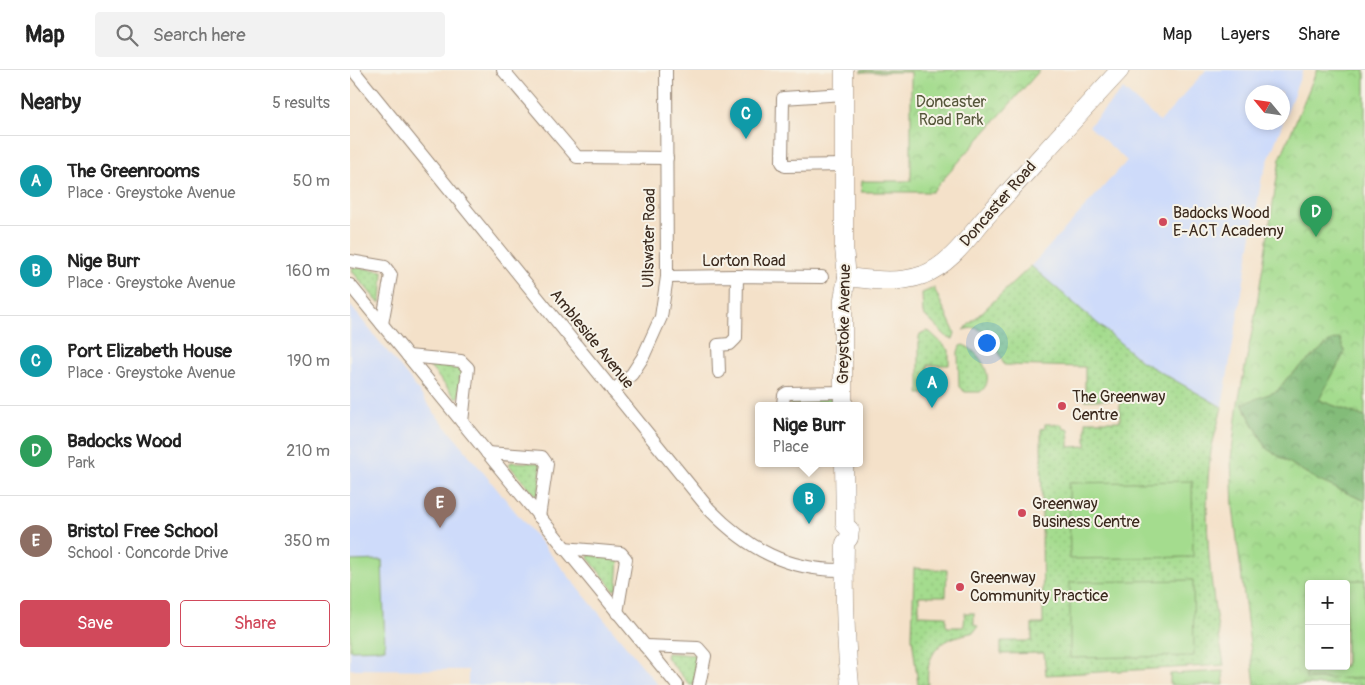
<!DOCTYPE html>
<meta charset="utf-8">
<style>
:root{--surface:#fff;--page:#f2f2f2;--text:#222;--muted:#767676;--line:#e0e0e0;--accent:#d1495b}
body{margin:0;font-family:Pangolin,sans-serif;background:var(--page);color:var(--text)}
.controls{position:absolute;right:15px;bottom:15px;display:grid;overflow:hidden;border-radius:5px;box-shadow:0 2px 8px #0003}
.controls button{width:45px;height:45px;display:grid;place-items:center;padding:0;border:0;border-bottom:1px solid var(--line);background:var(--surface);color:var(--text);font:25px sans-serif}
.compass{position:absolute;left:895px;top:15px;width:45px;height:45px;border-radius:50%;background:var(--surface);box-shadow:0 2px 8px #0003;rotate:299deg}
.you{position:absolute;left:636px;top:272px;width:18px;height:18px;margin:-12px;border:4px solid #fff;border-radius:50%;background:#1a73e8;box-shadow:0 0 0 8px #1a73e833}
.badge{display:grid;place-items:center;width:32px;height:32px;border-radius:50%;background:var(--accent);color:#fff;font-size:16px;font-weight:700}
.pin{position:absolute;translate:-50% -41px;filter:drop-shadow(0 1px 2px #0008)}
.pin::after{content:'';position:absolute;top:26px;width:18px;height:15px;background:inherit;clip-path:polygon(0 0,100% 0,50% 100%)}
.popup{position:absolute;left:405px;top:332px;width:108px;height:65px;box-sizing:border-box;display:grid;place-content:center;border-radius:5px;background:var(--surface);filter:drop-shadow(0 1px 4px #0005);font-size:16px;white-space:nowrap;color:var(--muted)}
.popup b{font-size:19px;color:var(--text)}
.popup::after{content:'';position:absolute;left:50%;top:100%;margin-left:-10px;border:10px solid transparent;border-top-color:var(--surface)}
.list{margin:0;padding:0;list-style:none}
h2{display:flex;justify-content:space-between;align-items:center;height:65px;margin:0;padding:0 20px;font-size:21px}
h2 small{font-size:16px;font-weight:400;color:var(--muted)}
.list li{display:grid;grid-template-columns:32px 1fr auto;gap:15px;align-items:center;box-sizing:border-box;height:90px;padding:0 20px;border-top:1px solid var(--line)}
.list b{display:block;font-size:19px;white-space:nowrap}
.list p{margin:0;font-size:16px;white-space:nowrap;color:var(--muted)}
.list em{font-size:16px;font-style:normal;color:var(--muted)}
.actions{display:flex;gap:10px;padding:15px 20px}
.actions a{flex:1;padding:11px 0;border:1px solid var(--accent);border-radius:5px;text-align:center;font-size:18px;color:var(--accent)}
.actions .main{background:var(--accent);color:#fff}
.icon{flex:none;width:28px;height:28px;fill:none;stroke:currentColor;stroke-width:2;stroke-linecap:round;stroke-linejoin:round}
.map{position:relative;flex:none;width:1015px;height:615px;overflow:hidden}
header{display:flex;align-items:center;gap:30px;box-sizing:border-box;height:70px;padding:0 25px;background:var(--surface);border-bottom:1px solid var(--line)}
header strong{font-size:24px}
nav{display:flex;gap:28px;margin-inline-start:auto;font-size:18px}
.search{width:350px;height:45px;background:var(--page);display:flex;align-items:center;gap:12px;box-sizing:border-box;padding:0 18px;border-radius:5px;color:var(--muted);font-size:19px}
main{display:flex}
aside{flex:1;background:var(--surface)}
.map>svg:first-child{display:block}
</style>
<header>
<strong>Map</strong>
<div class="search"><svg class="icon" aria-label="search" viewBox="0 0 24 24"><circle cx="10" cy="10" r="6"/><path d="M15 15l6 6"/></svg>Search here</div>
<nav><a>Map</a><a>Layers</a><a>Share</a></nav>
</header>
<main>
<aside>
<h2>Nearby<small>5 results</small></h2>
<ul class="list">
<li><span class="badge" style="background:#0f9aa8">A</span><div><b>The Greenrooms</b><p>Place · Greystoke Avenue</p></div><em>50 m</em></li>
<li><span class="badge" style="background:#0f9aa8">B</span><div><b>Nige Burr</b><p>Place · Greystoke Avenue</p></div><em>160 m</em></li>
<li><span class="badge" style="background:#0f9aa8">C</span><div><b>Port Elizabeth House</b><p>Place · Greystoke Avenue</p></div><em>190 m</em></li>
<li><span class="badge" style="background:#2e9e5b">D</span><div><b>Badocks Wood</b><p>Park</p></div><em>210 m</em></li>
<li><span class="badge" style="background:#8d6e63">E</span><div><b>Bristol Free School</b><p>School · Concorde Drive</p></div><em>350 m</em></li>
</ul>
<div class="actions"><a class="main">Save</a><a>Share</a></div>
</aside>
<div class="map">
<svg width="1015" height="615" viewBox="0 0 1015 615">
<defs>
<pattern id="grass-dots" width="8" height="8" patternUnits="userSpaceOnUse" patternTransform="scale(1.25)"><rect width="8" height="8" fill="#a4dc8e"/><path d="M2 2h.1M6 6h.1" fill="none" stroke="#8ebd7a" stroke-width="1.8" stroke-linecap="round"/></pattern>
<pattern id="forest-crowns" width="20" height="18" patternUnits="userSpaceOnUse" patternTransform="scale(1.25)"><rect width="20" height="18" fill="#83bc79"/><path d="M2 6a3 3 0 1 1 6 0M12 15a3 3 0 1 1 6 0" fill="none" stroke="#6c9963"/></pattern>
<pattern id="park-crowns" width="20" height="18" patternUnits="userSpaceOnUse" patternTransform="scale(1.25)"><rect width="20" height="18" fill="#a4dc8e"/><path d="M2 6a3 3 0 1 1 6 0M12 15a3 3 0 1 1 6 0" fill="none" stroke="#8ebd7a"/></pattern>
</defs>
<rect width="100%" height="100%" fill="#f7f3e8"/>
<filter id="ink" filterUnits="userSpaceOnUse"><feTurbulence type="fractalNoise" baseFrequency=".02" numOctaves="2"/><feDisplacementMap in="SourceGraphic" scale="10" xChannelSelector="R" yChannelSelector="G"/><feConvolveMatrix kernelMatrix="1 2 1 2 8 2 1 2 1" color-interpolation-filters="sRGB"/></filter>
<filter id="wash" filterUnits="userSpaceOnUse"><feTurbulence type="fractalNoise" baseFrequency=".0096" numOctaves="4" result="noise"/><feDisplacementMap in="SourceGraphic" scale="20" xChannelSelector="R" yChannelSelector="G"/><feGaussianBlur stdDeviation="1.12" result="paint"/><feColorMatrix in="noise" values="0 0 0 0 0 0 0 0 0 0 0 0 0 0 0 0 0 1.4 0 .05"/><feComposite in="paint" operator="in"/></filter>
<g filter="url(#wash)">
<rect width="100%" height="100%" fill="#f4e1c9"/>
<g fill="#cedbfa" fill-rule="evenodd">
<path d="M856,0H953L912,107L872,337L791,291L681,196L777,91L739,56L773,19L810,52ZM902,22H932V52H902Z"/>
<path d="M0,235L62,312L86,345L308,615H118V600L0,599Z"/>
</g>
<g fill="url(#grass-dots)" stroke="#708356">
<path d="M681,196L791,291L872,337C869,351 864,366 861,381C851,451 862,526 874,595L696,605L694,583L651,584V571H682V554H693L691,359L695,358V354H711L714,359H719V377L736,376V351H770V330H735V297L654,295C649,282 641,261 625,258C621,258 616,259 613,260Z"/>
<path d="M3,197L33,201L31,232H28L2,201Z"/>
<path d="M584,218L605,263L603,269L598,268L573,244L572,223Z"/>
<path d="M576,261L580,262L599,280V295H578L579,324H569V267L570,264Z"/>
<path d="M613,275C629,280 648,310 630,322H615L609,317L608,282L610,276Z"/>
<path d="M81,293L111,297L109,327L106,328L80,297Z"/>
<path d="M481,326L480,335H439L443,328Z"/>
<path d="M161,392L189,393L191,395L189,426H186L159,395Z"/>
<path d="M239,485L269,488L267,519L264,520L238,488Z"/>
<path d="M564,498L597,500L596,526H569V545L596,546V555L598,557H613L614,555L615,543H624V555L628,556L624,562C618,564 611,565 605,567C582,575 576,593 578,615H568L562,567Z"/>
<path d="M317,583L346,585L347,587L345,615H340L316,587Z"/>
</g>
<path fill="url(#forest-crowns)" stroke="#5f734c" d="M990,268L995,282L969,330L1015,347V431L969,411L917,379L892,333L927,321L937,308L979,272Z"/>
<g fill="url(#park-crowns)" stroke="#708356" fill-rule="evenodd">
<path d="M511,0H690L582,122H511L512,111H561V2H511Z"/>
<path d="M967,0H1015V347L969,330L995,282L990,268L979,272L937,308L927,321L892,334L917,379L969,411L1015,431V615H905L883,437L881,388L888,333L905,246L930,89ZM959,514H996V596H959Z"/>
</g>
<g fill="#a4dc8e" stroke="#708356" fill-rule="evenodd">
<path d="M842,411L843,487L720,489L719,413Z"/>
<path d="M32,490L35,579L0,580V491Z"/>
<path d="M843,510L844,586L720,588V512Z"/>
<path d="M1015,510V608L956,609L955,511ZM959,514H996V596H959Z"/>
<path d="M873,601L874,615H820V604Z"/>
</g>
</g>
<g filter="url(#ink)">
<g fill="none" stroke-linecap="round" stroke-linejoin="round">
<defs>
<g id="street">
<path d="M3,0L359,439C398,479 438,501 494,500"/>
<path d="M153,0L227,87L317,88"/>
<path d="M494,24L433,28L432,92L435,96L494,95"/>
<path d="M0,191L35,197L41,205L32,254"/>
<path d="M317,207L387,206L472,207"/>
<path d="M0,215L327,615"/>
<path d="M58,286L111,291L118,298L112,352"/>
<path d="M369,302L368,275L380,274L386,268L387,206"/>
<path d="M263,321L282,304L293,287L311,247L317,207L316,0"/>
<path d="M433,335L434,325L437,323L493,322"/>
<path d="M137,383L192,387L197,394L189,447"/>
<path d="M214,478L271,483L276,489L267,543"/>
<path d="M295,576L348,578L355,586L349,615"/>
</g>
<g id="secondary">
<path d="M497,207C523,210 548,214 573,205C604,193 622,161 644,138C686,92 727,46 770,0"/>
<path d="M493,335V229L497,207L494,178V0"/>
<path d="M494,393L495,455L500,460L499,468L495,473C494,520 495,568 500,615"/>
</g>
</defs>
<use href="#street" stroke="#988674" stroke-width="14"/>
<use href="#secondary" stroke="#988674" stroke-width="19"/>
<use href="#street" stroke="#fff" stroke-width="12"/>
<use href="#secondary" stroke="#fff" stroke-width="18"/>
</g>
</g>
<g fill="#d1495b" stroke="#f7f3e8" stroke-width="2">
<circle cx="813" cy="152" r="5"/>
<circle cx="712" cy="336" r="5"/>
<circle cx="672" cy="443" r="5"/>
<circle cx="610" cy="517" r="5"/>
</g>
<g text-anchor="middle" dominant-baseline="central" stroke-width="4" stroke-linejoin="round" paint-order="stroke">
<g font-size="16" fill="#55563a" stroke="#f7f3e8">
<text x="601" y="32">Doncaster<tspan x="601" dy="18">Road Park</tspan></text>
</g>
<g font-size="16" fill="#3b2a1e" stroke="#f7f3e8">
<text transform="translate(648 134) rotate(-49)">Doncaster Road</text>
<text transform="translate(299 168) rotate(-89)">Ullswater Road</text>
<text x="394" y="191">Lorton Road</text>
<text transform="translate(494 254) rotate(-89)">Greystoke Avenue</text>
<text transform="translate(242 269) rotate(51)">Ambleside Avenue</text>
</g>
<g font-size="16" fill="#3b2a1e" stroke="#f7f3e8" text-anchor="start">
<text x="823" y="143">Badocks Wood<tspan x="823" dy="18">E-ACT Academy</tspan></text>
<text x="722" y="327">The Greenway<tspan x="722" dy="18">Centre</tspan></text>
<text x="682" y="434">Greenway<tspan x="682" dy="18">Business Centre</tspan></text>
<text x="620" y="508">Greenway<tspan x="620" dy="18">Community Practice</tspan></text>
</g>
</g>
</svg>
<div class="controls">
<button>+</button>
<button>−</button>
</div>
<svg class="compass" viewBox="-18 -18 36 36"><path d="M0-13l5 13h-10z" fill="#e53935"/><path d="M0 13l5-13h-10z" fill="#767676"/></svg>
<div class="you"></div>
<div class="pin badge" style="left:582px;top:338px;background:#0f9aa8">A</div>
<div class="pin badge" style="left:459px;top:454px;background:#0f9aa8">B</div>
<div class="popup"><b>Nige Burr</b>Place</div>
<div class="pin badge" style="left:396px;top:69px;background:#0f9aa8">C</div>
<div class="pin badge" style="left:966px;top:167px;background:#2e9e5b">D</div>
<div class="pin badge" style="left:90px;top:458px;background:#8d6e63">E</div>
</div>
</main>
